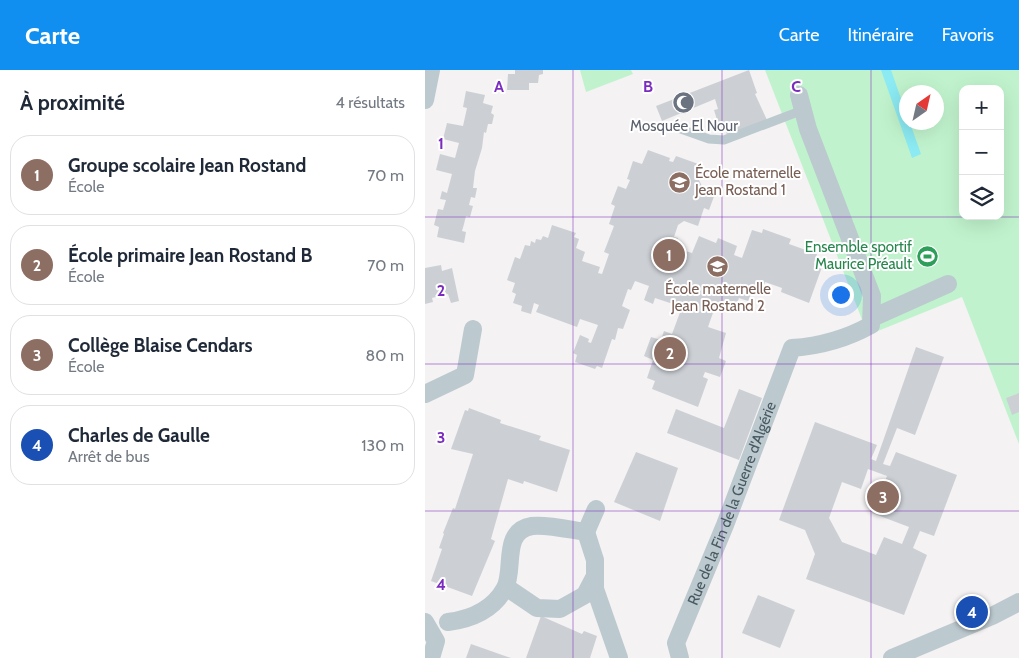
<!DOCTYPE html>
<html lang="fr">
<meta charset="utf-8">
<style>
:root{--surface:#fff;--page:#f2f2f3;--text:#1f2937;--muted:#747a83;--line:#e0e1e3;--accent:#108ff0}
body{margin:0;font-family:Cabin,sans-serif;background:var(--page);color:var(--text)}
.controls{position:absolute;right:15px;top:15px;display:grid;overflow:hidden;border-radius:10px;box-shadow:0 5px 20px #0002}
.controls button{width:45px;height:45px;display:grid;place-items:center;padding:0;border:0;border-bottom:1px solid var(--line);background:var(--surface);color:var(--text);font:25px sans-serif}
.compass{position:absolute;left:474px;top:15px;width:45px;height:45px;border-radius:50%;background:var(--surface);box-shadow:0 5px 20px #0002;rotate:34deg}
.you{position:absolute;left:415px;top:224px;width:18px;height:18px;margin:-12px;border:4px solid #fff;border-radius:50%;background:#1a73e8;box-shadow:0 0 0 8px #1a73e833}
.badge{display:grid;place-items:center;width:32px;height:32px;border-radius:50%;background:var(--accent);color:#fff;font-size:16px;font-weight:700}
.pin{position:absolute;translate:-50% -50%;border:2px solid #fff;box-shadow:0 1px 5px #0006}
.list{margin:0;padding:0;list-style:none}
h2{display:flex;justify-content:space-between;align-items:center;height:65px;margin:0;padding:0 20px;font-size:21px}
h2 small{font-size:16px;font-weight:400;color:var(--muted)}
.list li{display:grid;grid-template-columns:32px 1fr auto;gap:15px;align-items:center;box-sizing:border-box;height:80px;margin:0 10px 10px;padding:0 10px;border:1px solid var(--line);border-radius:20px}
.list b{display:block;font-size:19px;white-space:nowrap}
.list p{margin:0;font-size:16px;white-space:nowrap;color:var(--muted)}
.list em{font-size:16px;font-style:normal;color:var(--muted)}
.icon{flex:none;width:28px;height:28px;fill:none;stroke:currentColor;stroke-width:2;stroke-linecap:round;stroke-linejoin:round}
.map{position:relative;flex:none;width:594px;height:588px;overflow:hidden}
header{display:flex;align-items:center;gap:30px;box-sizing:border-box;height:70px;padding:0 25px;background:var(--accent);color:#fff}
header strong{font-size:24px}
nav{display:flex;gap:28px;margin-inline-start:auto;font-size:18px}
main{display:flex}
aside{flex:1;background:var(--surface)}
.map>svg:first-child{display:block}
</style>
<header>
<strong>Carte</strong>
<nav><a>Carte</a><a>Itinéraire</a><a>Favoris</a></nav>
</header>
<main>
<aside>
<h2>À proximité<small>4 résultats</small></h2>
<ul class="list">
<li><span class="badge" style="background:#8d6e63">1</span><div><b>Groupe scolaire Jean Rostand</b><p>École</p></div><em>70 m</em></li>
<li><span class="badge" style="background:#8d6e63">2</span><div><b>École primaire Jean Rostand B</b><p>École</p></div><em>70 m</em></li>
<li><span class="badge" style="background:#8d6e63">3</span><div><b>Collège Blaise Cendars</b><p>École</p></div><em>80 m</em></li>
<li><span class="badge" style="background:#1a4fb4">4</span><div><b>Charles de Gaulle</b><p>Arrêt de bus</p></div><em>130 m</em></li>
</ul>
</aside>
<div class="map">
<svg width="594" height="588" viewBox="0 0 594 588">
<rect width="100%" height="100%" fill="#f4f2f2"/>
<g fill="#c0f3cd" fill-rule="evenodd">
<path d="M155,0H206L208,4L161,22Z"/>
<path d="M340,0H594V374L537,227L443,265ZM538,19H575V146H538ZM482,22H512V52H482Z"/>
</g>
<path fill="#8beaf2" d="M456,0H466L481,43L482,52L485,53L496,84L487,88Z"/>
<g fill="#ccd0d5" fill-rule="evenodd">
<path d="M90,0H118V4L114,5L113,13H104V20H82L83,4H90Z"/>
<path d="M324,0L332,23L330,24L342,50L302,65L297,51L293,53L289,40L293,39L290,29L237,51L231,36Z"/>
<path d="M41,21L60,25L58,33L68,36L66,43L69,45L67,54H63L61,63L59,62L57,78L50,101L48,118H52L50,128L46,127L44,135L48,136L45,147L41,146L39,154L37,161L41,162L39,173L12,167L14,157L9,155L13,139L18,140L21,130L15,129L17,121L22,123L27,104L11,100L15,84L30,88L34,73L18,69L22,53L38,56L42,38L38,37Z"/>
<path d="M223,80L245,88L244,91L248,92L251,86L279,96L274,110L277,116L291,121L284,140L279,138L273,156L259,151L253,155L249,167L253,168L251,173L256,174L254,179L267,183L274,166L291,173L293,168L312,176L309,185L317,188L327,160L337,163L338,159L366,169L364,174L392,184L389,193L397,197L384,233L356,222L357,218L340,212L335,225L327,222L323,231L314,228L310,238L301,235L297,243L289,240L283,257L301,263L294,288L301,291L295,307L280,302L278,307L283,309L273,337L227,319L230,311L222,308L228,290L219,286L226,267L236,270L239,261L247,264L257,237L230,228L228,234L219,230L224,216L210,211L206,220L203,219L197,236L205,240L198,259L193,258L190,270L187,269L177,298L172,296L170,299L150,292L152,285L148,283L155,265L164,269L163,272L166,273L173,255L155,249L152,257L111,242L114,235L109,233L106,244L96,241L97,236L88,233L91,224L87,222L90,213L82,210L90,187L95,189L100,175L105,176L106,171L110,173L111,169L116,170L118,166L123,168L127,155L151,163L149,167L154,169L151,178L160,182L157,191L175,197L173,203L177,204L184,184L179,182L189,156L184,154L190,136L186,134L193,116L201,119L205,110L202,109L208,91L217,94Z"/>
<path d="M16,195L17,201L27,198L34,231L26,233L23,224L7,228L8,232L0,234V198Z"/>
<path d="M491,277L519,287L490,365L472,358L458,394L465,396L471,382L532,405L509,466L495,461L488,478L502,485L479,545L381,509L390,484L380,460L354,450L390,352L452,375L446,389L451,391ZM443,399L462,406L447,443L484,457L477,474L459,467L451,485L417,472L404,448L417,412L436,419Z"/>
<path d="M314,319L337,328L314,390L242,363L251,339L299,358Z"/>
<path d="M594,323V342L587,345L581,328Z"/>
<path d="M44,338L76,350L75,353L116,366L114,370L145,380L132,422L99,411L98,414L83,409L66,469L70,471L47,526L6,511L17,479L14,478L19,464L18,463L28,438L30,439L48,384L26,379L40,340L43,341Z"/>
<path d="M211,382L253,398L235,451L189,432Z"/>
<path d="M333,525L370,540L355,578L317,563Z"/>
<path d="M116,546L157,564L159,561L172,566L165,588H101Z"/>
<path d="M46,574L86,588H41Z"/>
</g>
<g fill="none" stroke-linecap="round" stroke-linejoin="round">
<path stroke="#bcc9cf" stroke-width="9" d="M253,58L284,69L299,70L378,40"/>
<g stroke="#bcc9cf" stroke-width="18">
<path d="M0,30L6,0"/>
<path d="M447,248L523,214"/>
<path d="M0,324L40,305L48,259"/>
<path d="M161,462L170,490V519L194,588"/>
<path d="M81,517L112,538L135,539L160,525L170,506"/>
<path d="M0,552L11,571L6,588"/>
<path d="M23,552C46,549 68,540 80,518C90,499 76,461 107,456C121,454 147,460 161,462L171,439"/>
<path id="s1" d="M255,588L251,573L300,455L367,278C395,276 421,269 446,255L447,226L383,59L374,25"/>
<path d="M467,588L567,546L594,532"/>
</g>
</g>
<path fill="none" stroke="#7b2cbf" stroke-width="1" stroke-opacity="0.55" d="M148,0V588M297,0V588M446,0V588M0,147H594M0,294H594M0,441H594"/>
<defs>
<symbol id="mosque-disc" viewBox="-11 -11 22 22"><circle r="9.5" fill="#6b7280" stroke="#fff"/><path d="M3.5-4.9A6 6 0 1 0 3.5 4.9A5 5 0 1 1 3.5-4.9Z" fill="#fff"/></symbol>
<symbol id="school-disc" viewBox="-11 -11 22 22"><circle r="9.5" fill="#8d6e63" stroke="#fff"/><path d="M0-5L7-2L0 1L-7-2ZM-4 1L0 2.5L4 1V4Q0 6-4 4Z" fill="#fff"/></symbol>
<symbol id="stadium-disc" viewBox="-11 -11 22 22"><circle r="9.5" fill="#2e9e5b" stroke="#fff"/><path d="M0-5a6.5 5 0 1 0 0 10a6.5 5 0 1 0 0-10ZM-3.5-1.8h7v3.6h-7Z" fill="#fff"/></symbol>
</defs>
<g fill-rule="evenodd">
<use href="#mosque-disc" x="246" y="20" width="25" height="25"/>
<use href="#school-disc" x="242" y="100" width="25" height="25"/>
<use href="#stadium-disc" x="490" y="174" width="25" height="25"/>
<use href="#school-disc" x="280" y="184" width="25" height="25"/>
</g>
<g text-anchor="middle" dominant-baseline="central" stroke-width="4" stroke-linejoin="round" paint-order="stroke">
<g font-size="15" fill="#5b616d" stroke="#fff">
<text x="259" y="56">Mosquée El Nour</text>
</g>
<g font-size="15" fill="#785e54" stroke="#fff" text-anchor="start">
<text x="270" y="103">École maternelle<tspan x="270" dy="17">Jean Rostand 1</tspan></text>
<text x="293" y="219" text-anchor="middle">École maternelle<tspan x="293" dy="17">Jean Rostand 2</tspan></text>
</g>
<g font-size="15" fill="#27864d" stroke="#fff" text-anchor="end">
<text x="487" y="177">Ensemble sportif<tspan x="487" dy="17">Maurice Préault</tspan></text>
</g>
<g font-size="15" fill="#485961" stroke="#fff">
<text stroke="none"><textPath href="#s1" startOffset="166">Rue de la Fin de la Guerre d'Algérie</textPath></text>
</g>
</g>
<g font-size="16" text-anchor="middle" font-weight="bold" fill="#7b2cbf" stroke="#fff" stroke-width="4" stroke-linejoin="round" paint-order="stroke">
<text x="74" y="22">A</text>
<text x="223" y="22">B</text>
<text x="371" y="22">C</text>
<text x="16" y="79">1</text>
<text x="16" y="226">2</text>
<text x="16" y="373">3</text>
<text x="16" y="520">4</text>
</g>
</svg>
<div class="controls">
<button>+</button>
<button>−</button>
<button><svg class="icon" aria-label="layers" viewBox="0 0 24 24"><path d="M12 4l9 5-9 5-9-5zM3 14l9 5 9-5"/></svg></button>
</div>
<svg class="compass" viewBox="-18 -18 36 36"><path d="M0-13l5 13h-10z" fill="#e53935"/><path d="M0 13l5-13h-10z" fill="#747a83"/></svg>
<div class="you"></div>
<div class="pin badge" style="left:244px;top:185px;background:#8d6e63">1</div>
<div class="pin badge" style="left:245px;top:283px;background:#8d6e63">2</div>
<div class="pin badge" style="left:458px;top:427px;background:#8d6e63">3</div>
<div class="pin badge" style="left:547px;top:542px;background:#1a4fb4">4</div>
</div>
</main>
